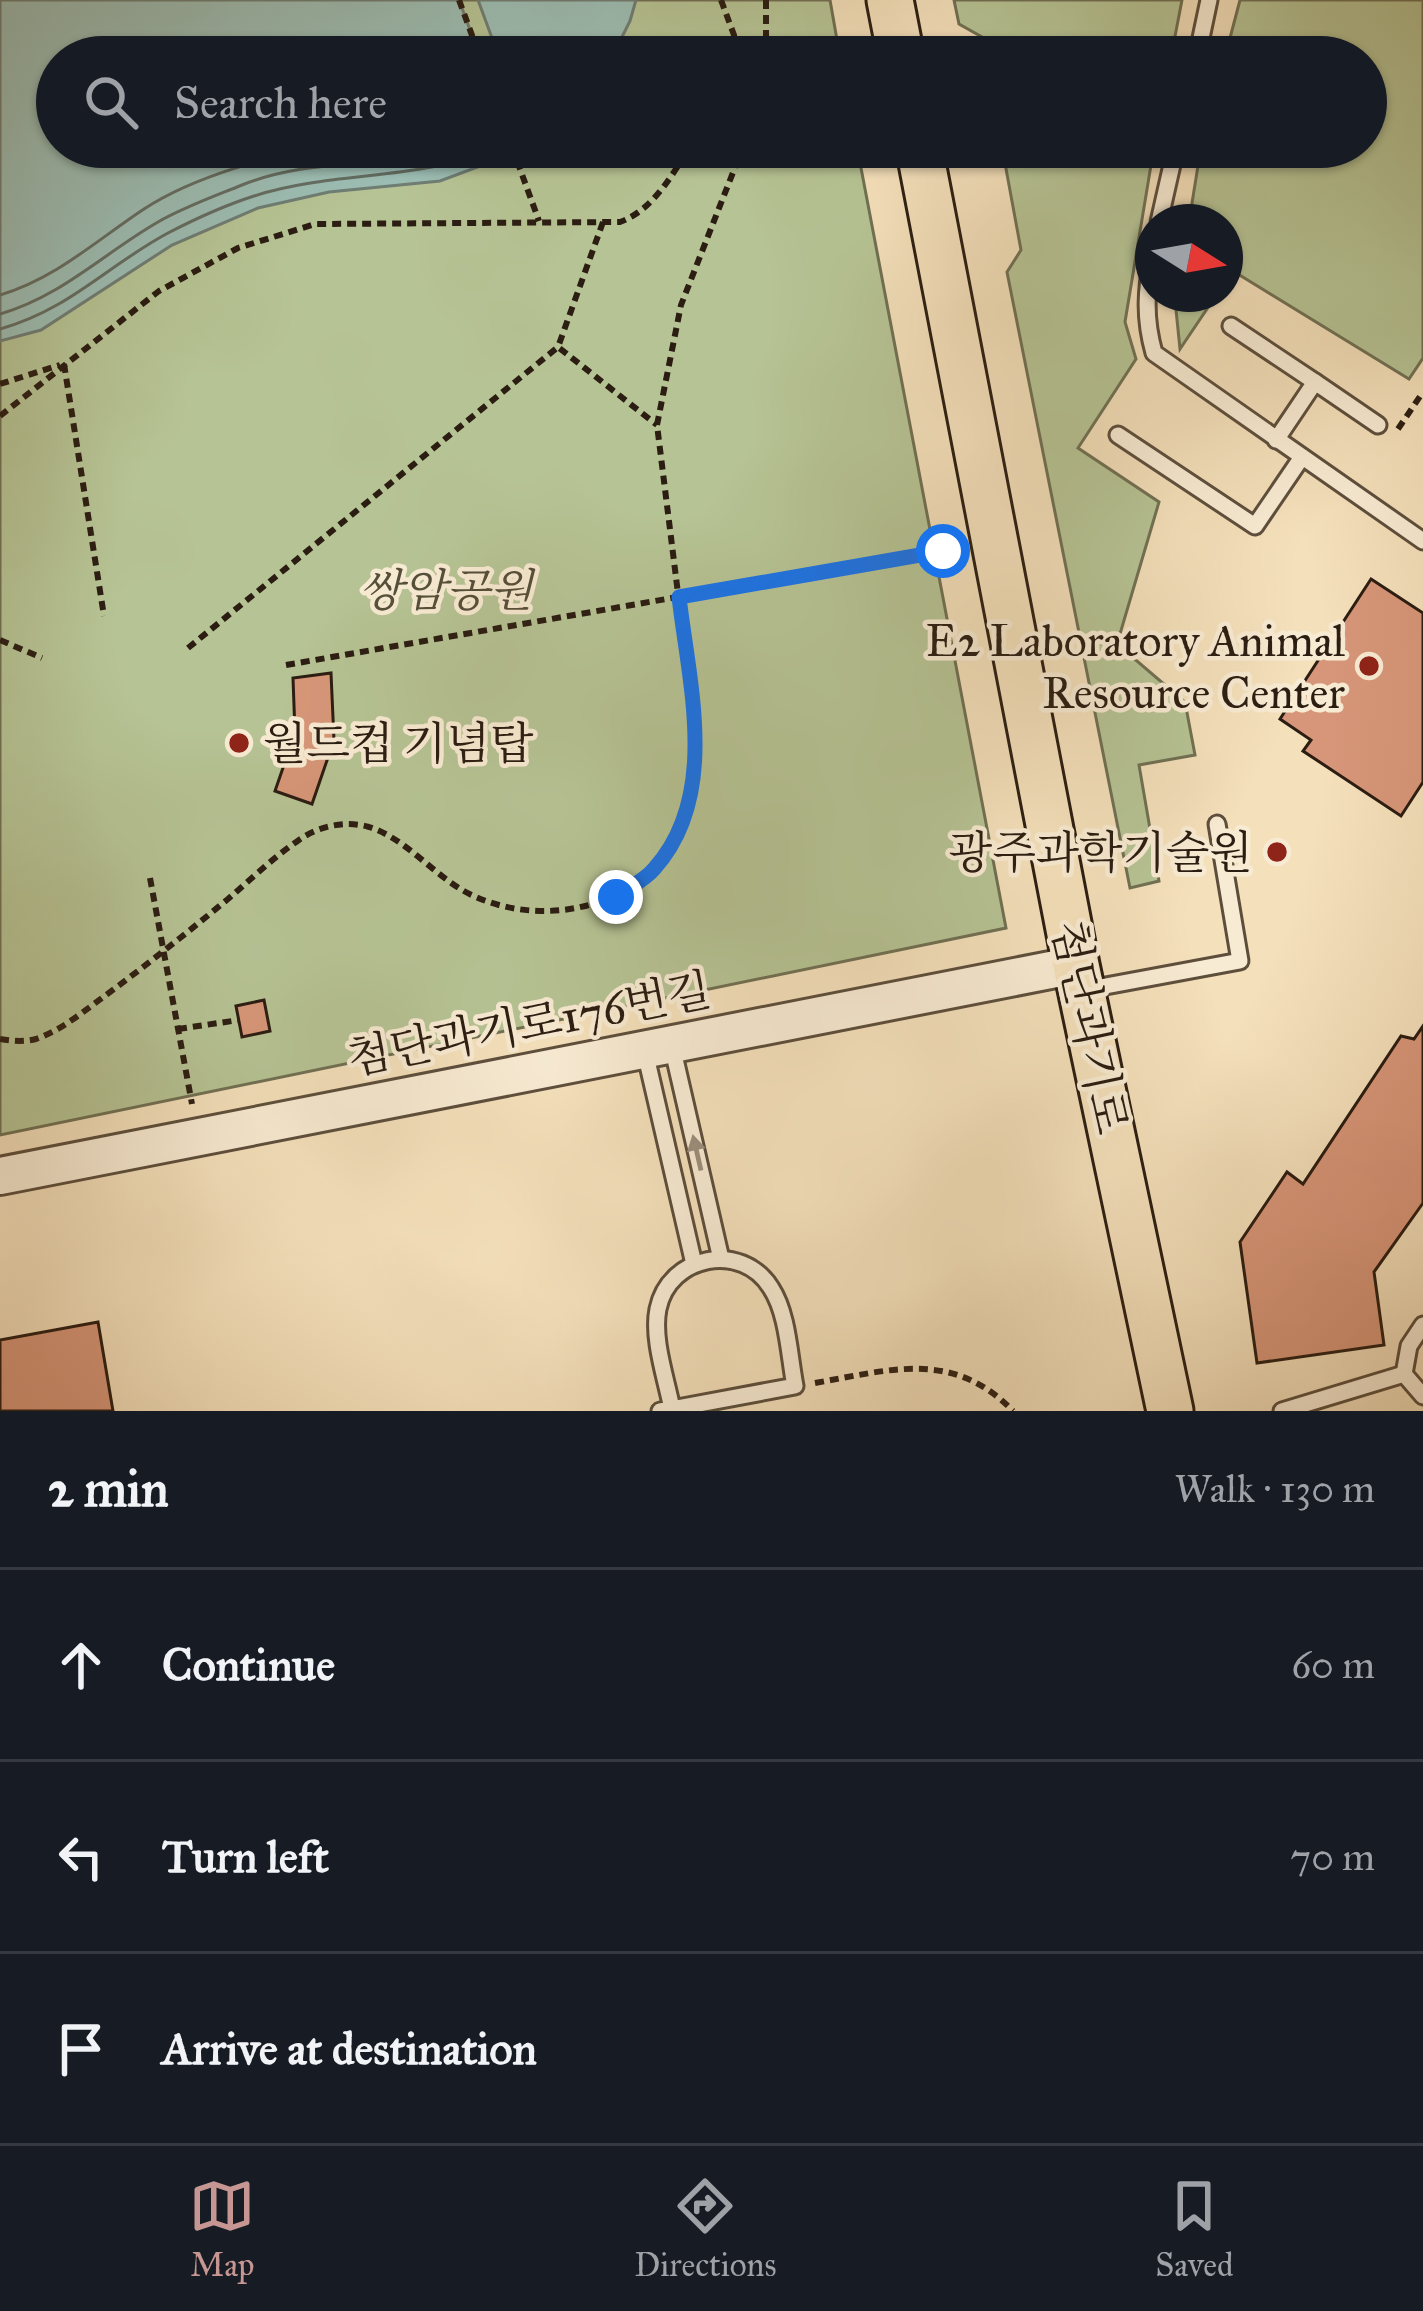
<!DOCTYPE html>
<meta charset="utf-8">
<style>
:root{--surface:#171b24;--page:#20242c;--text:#f1f3f6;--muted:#9ea1a6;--line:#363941;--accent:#c59692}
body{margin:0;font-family:"IM FELL Great Primer","Noto Serif KR",serif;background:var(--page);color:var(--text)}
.compass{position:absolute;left:1135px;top:204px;width:108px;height:108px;border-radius:50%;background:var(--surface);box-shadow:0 3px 9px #0004;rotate:101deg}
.stop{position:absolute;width:36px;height:36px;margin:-27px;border:9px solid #1a73e8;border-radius:50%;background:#fff}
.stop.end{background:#1a73e8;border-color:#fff;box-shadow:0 3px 12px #0008}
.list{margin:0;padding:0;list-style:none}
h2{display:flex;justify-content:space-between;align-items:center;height:156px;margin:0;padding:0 48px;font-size:51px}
h2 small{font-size:39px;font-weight:400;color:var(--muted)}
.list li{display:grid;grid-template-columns:78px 1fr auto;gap:36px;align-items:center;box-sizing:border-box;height:192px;padding:0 48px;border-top:3px solid var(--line)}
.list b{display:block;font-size:45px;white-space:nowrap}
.list em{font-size:39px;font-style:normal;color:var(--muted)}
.icon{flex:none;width:66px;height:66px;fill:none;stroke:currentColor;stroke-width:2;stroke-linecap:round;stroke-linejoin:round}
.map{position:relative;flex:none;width:1423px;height:1411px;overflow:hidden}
.search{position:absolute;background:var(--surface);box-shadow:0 3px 9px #0004;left:36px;right:36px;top:36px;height:132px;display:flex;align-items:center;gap:30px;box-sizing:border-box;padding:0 42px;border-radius:66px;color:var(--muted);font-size:45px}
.sheet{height:732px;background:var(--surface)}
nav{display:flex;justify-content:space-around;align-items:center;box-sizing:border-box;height:168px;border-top:3px solid var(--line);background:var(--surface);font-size:33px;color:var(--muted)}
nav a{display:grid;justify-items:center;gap:6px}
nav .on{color:var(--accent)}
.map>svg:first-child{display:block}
</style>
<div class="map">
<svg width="1423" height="1411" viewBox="0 0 1423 1411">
<rect width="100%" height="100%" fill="#f4e0bb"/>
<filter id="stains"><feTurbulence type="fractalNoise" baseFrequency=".00167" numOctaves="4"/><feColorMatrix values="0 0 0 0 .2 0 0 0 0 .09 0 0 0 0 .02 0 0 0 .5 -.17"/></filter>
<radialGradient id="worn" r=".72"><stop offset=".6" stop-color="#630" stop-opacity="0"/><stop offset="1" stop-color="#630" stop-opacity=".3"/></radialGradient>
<g fill="#b6c394" stroke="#707053" stroke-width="3">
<path d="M0,0H830L840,57H57V147H857L1006,928L0,1135Z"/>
<path d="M954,0H1182L1171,57H986L982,37L959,24Z"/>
<path d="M1240,0H1423V358L1409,379L1233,271L1225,282V222H1189L1201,147H1366V57H1225Z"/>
<path d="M1002,147H1154L1125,322L1136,359L1078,448L1159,502L1117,644L1185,702L1195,755L1139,765L1159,881L1130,888L1007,272L1021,250Z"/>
<path d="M1176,294H1217L1180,349L1175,300Z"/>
</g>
<g fill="#9cbdb3" stroke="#6f7d73" stroke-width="3">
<path d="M0,0H459L480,57H57V147H512L515,153L440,181L329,192L258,208L172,245L41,330L0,341Z"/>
<path d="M478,0H636L630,21L612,57H499Z"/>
</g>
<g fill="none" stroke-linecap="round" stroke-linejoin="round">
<g stroke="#646d62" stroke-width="3">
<path d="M0,295C55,279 97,240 144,209C193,177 272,154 330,147"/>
<path d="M0,314C62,296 104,253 158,222C184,207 215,196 242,185C311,157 389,168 459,147"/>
<path d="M0,329C69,310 108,265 168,233C195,219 226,205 254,196C336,170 419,182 499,147"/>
</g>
</g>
<g fill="#d79679" stroke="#2b1d12" stroke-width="3">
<path d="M1371,579L1423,613V782L1401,816L1303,751L1311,740L1280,719Z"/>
<path d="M331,673L334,740L312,804L275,791L295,733L293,678Z"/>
<path d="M264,1000L270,1031L242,1037L236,1006Z"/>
<path d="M1423,1026V1203L1374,1272L1384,1345L1257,1363L1240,1242L1287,1172L1303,1184L1401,1036L1414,1039Z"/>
<path d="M98,1322L113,1411H0V1340Z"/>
</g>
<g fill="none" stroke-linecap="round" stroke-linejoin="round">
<defs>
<g id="service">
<path d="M1197,57L1209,0"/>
<path d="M1159,222L1176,147"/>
<path d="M1153,254C1146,290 1144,317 1154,353L1423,541"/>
<path d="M1231,326L1315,382"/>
<path d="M1118,435L1255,526L1302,457"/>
<path d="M1276,440L1315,382L1378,425"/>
<path d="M1084,990L1240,961L1217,824"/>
<path d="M672,1046L721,1259"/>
<path d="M645,1052L694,1264"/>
<path d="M1423,1325L1409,1346L1404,1374L1423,1396"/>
<path d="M660,1411L672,1409L795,1386C789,1355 788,1314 771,1288C742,1241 669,1255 658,1309C652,1339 666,1378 672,1409"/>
<path d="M1282,1411L1404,1374"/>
</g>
<path id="tertiary" d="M0,1176L1076,965"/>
<g id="primary">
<path d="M890,0L901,57"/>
<path d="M919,147L1076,965L1170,1411"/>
</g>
</defs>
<use href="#service" stroke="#5d4e3c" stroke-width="21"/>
<use href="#tertiary" stroke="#5d4e3c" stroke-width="42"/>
<use href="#primary" stroke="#2b1d12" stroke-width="51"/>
<g stroke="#2b1d12" stroke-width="6" stroke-dasharray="9 6" stroke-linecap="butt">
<path d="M459,0L480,57"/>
<path d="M721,0L734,35L737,57"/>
<path d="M766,0V57"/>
<path d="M512,147L539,221"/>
<path d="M603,222L558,347L657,425"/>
<path d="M64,364L104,616"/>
<path d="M0,384L60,365"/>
<path d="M0,416L159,291L238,248L315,224L620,222C653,210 672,175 690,147"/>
<path d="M1398,429L1423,392"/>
<path d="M0,640L42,658"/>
<path d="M188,648L558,347"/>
<path d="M286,665L943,551"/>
<path d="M150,878L192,1104"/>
<path d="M178,1029L239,1020"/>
<path d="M0,1039C12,1041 24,1042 36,1039C62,1030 84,1011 106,995C148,964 188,932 228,899C251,879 274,857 299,840C319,826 345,820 369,827C410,840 436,880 476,897C549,929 646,906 680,829C693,798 694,764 695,730L657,425L681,305L743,147"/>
<path d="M815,1383C890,1370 953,1349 1013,1411"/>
</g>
<use href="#service" stroke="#f8ebd3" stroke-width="15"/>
<use href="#tertiary" stroke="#f8ebd3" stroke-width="36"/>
<use href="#primary" stroke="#f4e0bb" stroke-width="45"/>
</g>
<defs><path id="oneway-solid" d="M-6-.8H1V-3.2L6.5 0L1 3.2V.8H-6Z" transform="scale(3)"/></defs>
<use fill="#9c8e7c" href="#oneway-solid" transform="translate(697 1153) rotate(-103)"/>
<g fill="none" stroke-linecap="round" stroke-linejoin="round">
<path stroke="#1a73e8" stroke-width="15" d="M616,897C628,888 645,880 654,869C720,796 689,684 679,597L943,551"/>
</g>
<g fill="#8f2418" stroke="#f8ebd3" stroke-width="4.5">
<circle cx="1369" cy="666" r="12"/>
<circle cx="239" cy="743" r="12"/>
<circle cx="1277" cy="852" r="12"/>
</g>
<g text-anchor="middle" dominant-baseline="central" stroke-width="9" stroke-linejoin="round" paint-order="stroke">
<g font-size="45" font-style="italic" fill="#554f39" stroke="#f8ebd3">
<text x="446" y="590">쌍암공원</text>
</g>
<g font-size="45" fill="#2b1d12" stroke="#f8ebd3" text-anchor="end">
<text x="1345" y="640">E2 Laboratory Animal<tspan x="1345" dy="52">Resource Center</tspan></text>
<text x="263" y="743" text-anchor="start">월드컵 기념탑</text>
<text x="1253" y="852">광주과학기술원</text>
</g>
<g font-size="45" fill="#2b1d12" stroke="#f8ebd3">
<text transform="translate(529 1024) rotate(-11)">첨단과기로176번길</text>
<text transform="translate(1090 1027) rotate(78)">첨단과기로</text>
</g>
</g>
<rect width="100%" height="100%" filter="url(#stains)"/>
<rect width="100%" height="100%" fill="url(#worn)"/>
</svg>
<svg class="compass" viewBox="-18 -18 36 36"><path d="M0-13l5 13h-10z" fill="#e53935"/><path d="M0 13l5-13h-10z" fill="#9ea1a6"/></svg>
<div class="stop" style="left:943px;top:551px"></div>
<div class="stop end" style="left:616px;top:897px"></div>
<div class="search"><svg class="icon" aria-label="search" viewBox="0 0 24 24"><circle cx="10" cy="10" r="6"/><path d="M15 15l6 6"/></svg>Search here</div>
</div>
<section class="sheet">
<h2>2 min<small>Walk · 130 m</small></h2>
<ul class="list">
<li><svg class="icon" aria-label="ahead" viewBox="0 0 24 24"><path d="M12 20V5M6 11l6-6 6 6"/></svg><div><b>Continue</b></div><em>60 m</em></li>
<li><svg class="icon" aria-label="left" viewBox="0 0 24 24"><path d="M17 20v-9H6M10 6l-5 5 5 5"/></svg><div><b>Turn left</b></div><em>70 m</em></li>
<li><svg class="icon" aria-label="arrive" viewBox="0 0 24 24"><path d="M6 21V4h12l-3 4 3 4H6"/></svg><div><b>Arrive at destination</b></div></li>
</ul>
</section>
<nav>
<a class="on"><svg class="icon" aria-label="map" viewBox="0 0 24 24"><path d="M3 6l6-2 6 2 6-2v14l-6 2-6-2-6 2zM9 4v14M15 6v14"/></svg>Map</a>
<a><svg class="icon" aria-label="directions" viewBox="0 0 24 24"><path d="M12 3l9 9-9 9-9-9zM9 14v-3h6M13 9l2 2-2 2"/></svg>Directions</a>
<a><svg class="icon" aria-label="saved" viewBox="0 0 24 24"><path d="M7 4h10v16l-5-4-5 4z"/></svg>Saved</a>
</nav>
